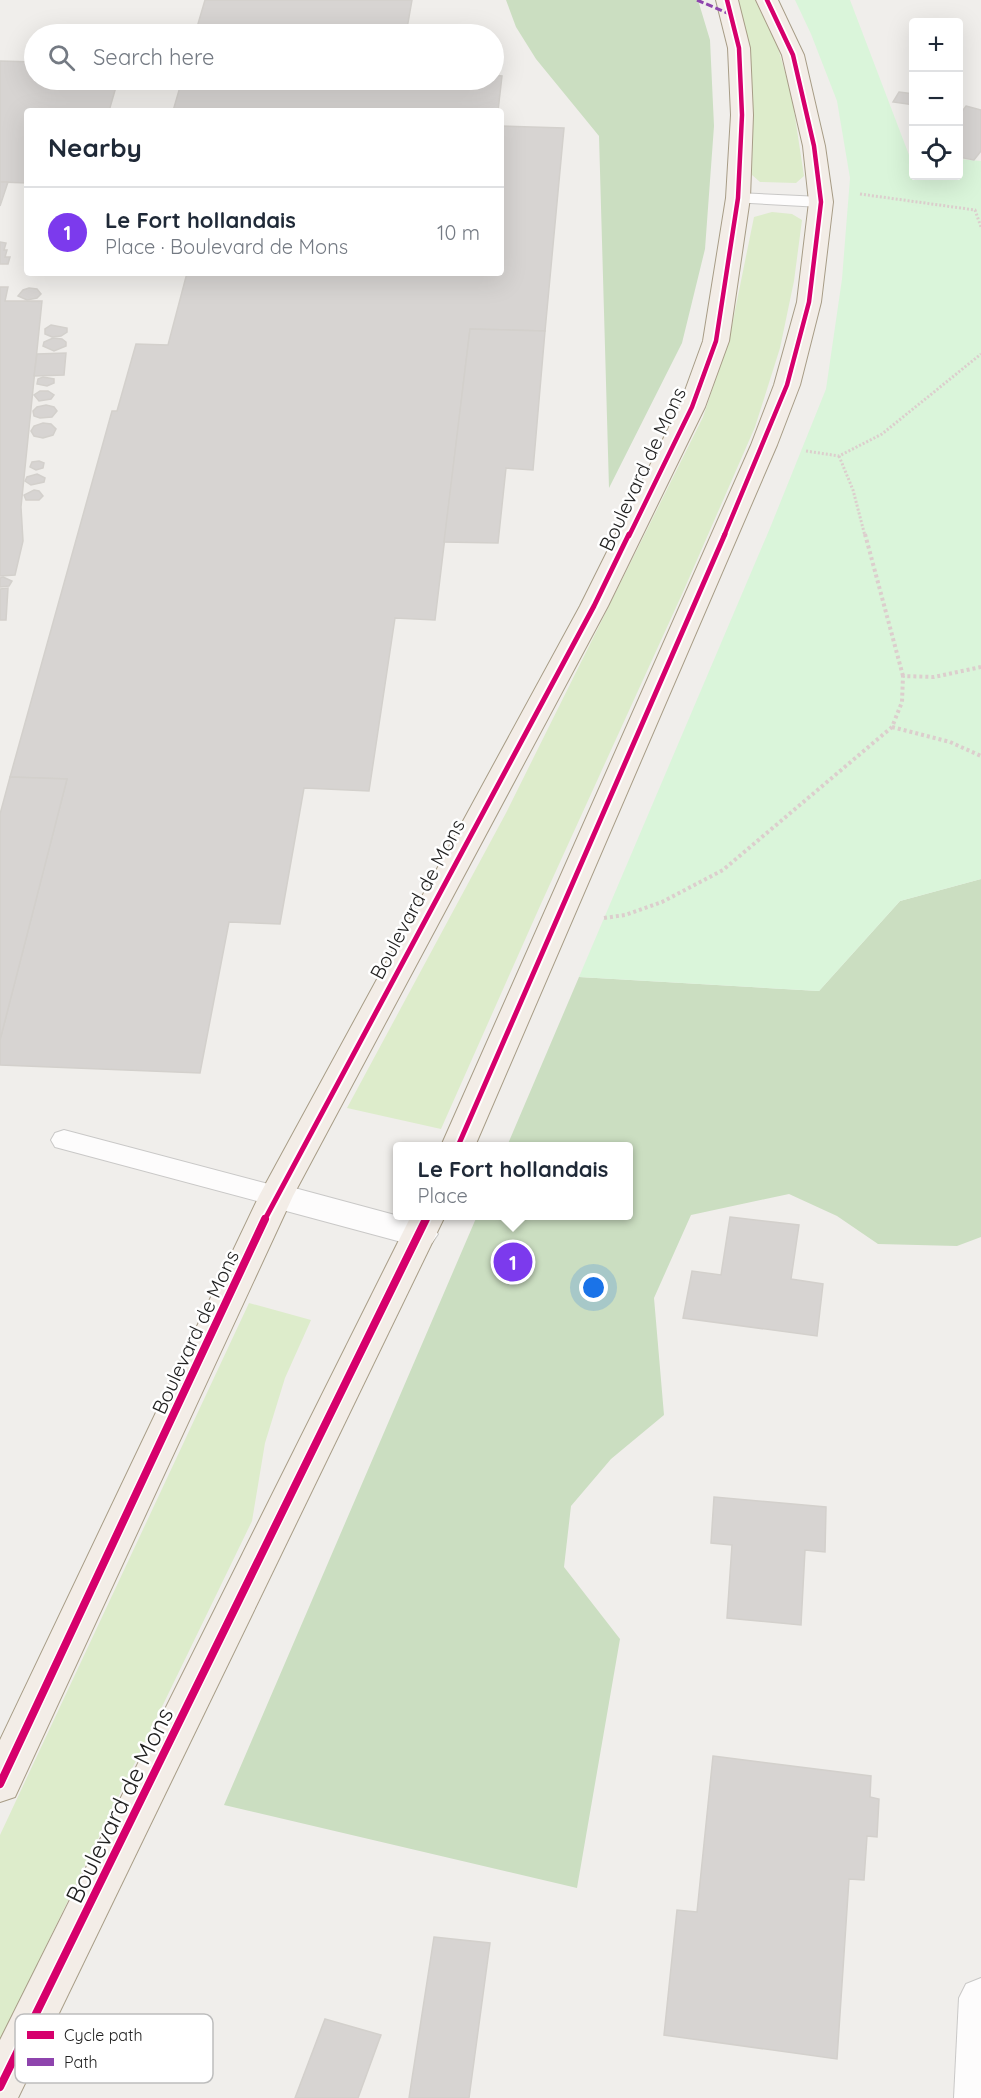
<!DOCTYPE html>
<meta charset="utf-8">
<style>
:root{--surface:#fff;--page:#f2f2f3;--text:#1f2937;--muted:#747a83;--line:#e0e1e3;--accent:#7c3aed}
body{margin:0;font-family:Quicksand,sans-serif;background:var(--page);color:var(--text)}
.controls{position:absolute;right:18px;top:18px;display:grid;overflow:hidden;border-radius:6px;box-shadow:0 6px 24px #0002}
.controls button{width:54px;height:54px;display:grid;place-items:center;padding:0;border:0;border-bottom:2px solid var(--line);background:var(--surface);color:var(--text);font:30px sans-serif}
.you{position:absolute;left:594px;top:1288px;width:21px;height:21px;margin:-15px;border:4px solid #fff;border-radius:50%;background:#1a73e8;box-shadow:0 0 0 9px #1a73e833}
.badge{display:grid;place-items:center;width:39px;height:39px;border-radius:50%;background:var(--accent);color:#fff;font-size:20px;font-weight:700}
.pin{position:absolute;translate:-50% -50%;border:3px solid #fff;box-shadow:0 2px 6px #0006}
.popup{position:absolute;left:393px;top:1142px;width:240px;height:78px;box-sizing:border-box;display:grid;place-content:center;border-radius:6px;background:var(--surface);filter:drop-shadow(0 2px 4px #0005);font-size:20px;white-space:nowrap;color:var(--muted)}
.popup b{font-size:22px;color:var(--text)}
.popup::after{content:'';position:absolute;left:50%;top:100%;margin-left:-12px;border:12px solid transparent;border-top-color:var(--surface)}
.list{margin:0;padding:0;list-style:none}
h2{display:flex;justify-content:space-between;align-items:center;height:78px;margin:0;padding:0 24px;font-size:26px}
h2 small{font-size:20px;font-weight:400;color:var(--muted)}
.list li{display:grid;grid-template-columns:39px 1fr auto;gap:18px;align-items:center;box-sizing:border-box;height:90px;padding:0 24px;border-top:2px solid var(--line)}
.list b{display:block;font-size:22px;white-space:nowrap}
.list p{margin:0;font-size:20px;white-space:nowrap;color:var(--muted)}
.list em{font-size:20px;font-style:normal;color:var(--muted)}
.icon{flex:none;width:33px;height:33px;fill:none;stroke:currentColor;stroke-width:2;stroke-linecap:round;stroke-linejoin:round}
.map{position:relative;flex:none;width:981px;height:2098px;overflow:hidden}
.search{position:absolute;background:var(--surface);box-shadow:0 6px 24px #0002;left:24px;top:24px;width:480px;height:66px;display:flex;align-items:center;gap:15px;box-sizing:border-box;padding:0 21px;border-radius:33px;color:var(--muted);font-size:22px}
.panel{position:absolute;background:var(--surface);box-shadow:0 6px 24px #0002;left:24px;top:108px;width:480px;height:168px;border-radius:6px}
.map>svg:first-child{display:block}
</style>
<div class="map">
<svg width="981" height="2098" viewBox="0 0 981 2098">
<rect width="100%" height="100%" fill="#f0eeeb"/>
<g fill="#ddeccb">
<path d="M737,0H755L777,44L792,97L804,176L796,183L760,182L752,175L753,103L748,49Z"/>
<path d="M772,212L792,214L802,220L794,281L780,348L755,427L683,592L540,906L441,1129L347,1108L506,813L703,417L729,340L754,217Z"/>
<path d="M249,1303L311,1320L285,1378L265,1443L252,1521L0,2041V1835Z"/>
</g>
<g fill="#cbdec1">
<path d="M506,0H698L710,40L714,126L705,249L682,343L609,488L599,136L536,59L516,27Z"/>
<path d="M981,879V1237L957,1246L878,1244L837,1216L789,1194L691,1215L654,1298L664,1415L611,1459L571,1506L564,1567L620,1639L577,1888L224,1805L477,1216H628V1146H507L579,977L819,991L900,901Z"/>
</g>
<path fill="#daf5da" d="M795,0H850L909,155H913L914,176H958L959,159L981,161V879L900,901L819,991L579,977L770,528L826,389L842,279L850,178L837,101L811,34Z"/>
<g fill="#d7d4d2" stroke="#d3d0cc" stroke-width="1.5">
<path d="M205,0H412L406,34H195Z"/>
<path d="M0,61L34,62V80H118L109,111H27V183L0,182Z"/>
<path d="M494,75L502,76L498,111H173L182,80H494Z"/>
<path d="M899,92L914,94V105L893,102Z"/>
<path d="M966,106L981,110V151L974,160L958,157V117Z"/>
<path d="M501,126L564,128L545,331L470,329L435,620L395,618L369,791L304,788L280,924L229,922L200,1073L0,1065V1040L67,779L10,777L112,411H117L136,344L168,345L187,273H501Z"/>
<path d="M0,182H8L0,206Z"/>
<path d="M0,242L6,243L4,250H7L5,257H10L8,264H0Z"/>
<path d="M0,287H8L5,301H42L21,507L23,541L15,575L0,576Z"/>
<path d="M29,288L37,289L41,294L37,298L27,300L18,296L23,290Z"/>
<path d="M51,325L67,328V332L61,336L52,337L45,334V329Z"/>
<path d="M470,329L545,331L533,470L506,468L498,543L444,542Z"/>
<path d="M53,338L62,339L66,342V346L54,351L43,346L44,342Z"/>
<path d="M66,353L64,375L34,376L37,354Z"/>
<path d="M43,377L54,379V383L47,386L37,384L38,379Z"/>
<path d="M40,391H48L54,395L51,399L39,401L34,395Z"/>
<path d="M46,405L54,407L57,411L52,417L40,418L34,416L33,411L37,407Z"/>
<path d="M43,423L51,424L56,429L53,435L43,438L34,436L31,431L34,426Z"/>
<path d="M39,461L44,463L43,468L36,470L30,467L32,462Z"/>
<path d="M37,474L45,478L44,482L31,485L25,481L27,477Z"/>
<path d="M34,490L39,491L43,496L39,500H26L24,495Z"/>
<path d="M3,577L12,581L9,586L0,587V578Z"/>
<path d="M8,588L6,620H0V589Z"/>
<path d="M10,777L67,779L0,1040V814Z"/>
<path d="M730,1217L799,1225L791,1279L823,1284L817,1336L683,1318L692,1271L721,1275Z"/>
<path d="M714,1497L826,1507L825,1552L805,1550L801,1625L727,1618L732,1545L711,1543Z"/>
<path d="M713,1756L871,1776L870,1797L879,1799L877,1837L867,1836L864,1880L849,1879L837,2059L664,2035L677,1910L697,1912Z"/>
<path d="M434,1937L490,1943L469,2098H409Z"/>
<path d="M325,2019L381,2035L358,2098H295Z"/>
</g>
<g fill="none" stroke-linecap="round" stroke-linejoin="round">
<defs>
<g id="service">
<path d="M738,193L821,197L827,198L830,202L827,206L821,207L732,202L729,198L732,194Z"/>
<path d="M64,1130L276,1186L285,1189L289,1196L285,1203L276,1206L55,1147L51,1140L55,1133Z"/>
</g>
<g id="minor">
<path d="M276,1183L432,1225L438,1234L432,1243L420,1247L264,1205L259,1196L264,1187Z"/>
<path d="M981,1978V2098H954L959,1998L966,1984Z"/>
</g>
<g id="primary">
<path d="M716,0H738L750,48L753,115L750,198L729,341L705,407L608,606L293,1196L15,1797L0,1802V1740L259,1196L580,606L679,407L703,341L726,198L731,115L728,48Z"/>
<path d="M756,0H778L804,55L825,146L833,202L821,302L800,385L777,445L475,1146H441L751,445L774,385L797,302L809,202L803,146L782,55Z"/>
<path d="M411,1216H445L18,2098H0V2040Z"/>
</g>
</defs>
<use href="#service" stroke="#c9c8c7" stroke-width="2"/>
<use href="#minor" stroke="#c9c8c7" stroke-width="2"/>
<use href="#primary" stroke="#a79c86" stroke-width="2"/>
<g stroke="#dccecd" stroke-width="3" stroke-dasharray="2 2" stroke-linecap="butt">
<path d="M860,194L975,210L981,227"/>
<path d="M806,451L839,456L882,434L981,354"/>
<path d="M839,456L853,490L865,536"/>
</g>
<g stroke="#dccecd" stroke-width="4" stroke-dasharray="3 3" stroke-linecap="butt">
<path d="M865,534L903,676"/>
<path d="M892,727L950,742L981,756"/>
<path d="M604,918L625,915L662,902L723,870L892,727L902,702L903,676L934,677L981,667"/>
</g>
<use href="#service" fill="#fdfcfc" fill-rule="evenodd"/>
<use href="#minor" fill="#fdfcfc" fill-rule="evenodd"/>
<use href="#primary" fill="#f3ede7" fill-rule="evenodd"/>
<path stroke="#8e44ad" stroke-width="3" stroke-dasharray="7 3" stroke-linecap="butt" d="M697,0L732,15"/>
<defs>
<g id="cycleway-far2">
<path d="M629,536L692,407L716,341L738,198L742,115L739,48L727,0"/>
<path d="M724,536L787,385L809,302L821,202L814,146L793,55L767,0"/>
</g>
<g id="cycleway-far1">
<path d="M458,1146L725,534"/>
<path d="M264,1221L594,606L629,534"/>
<path d="M426,1221L428,1216"/>
</g>
<g id="cycleway">
<path d="M0,1784L265,1219"/>
<path d="M0,2087L426,1219"/>
</g>
</defs>
<use href="#cycleway-far2" stroke="#fff" stroke-width="8"/>
<use href="#cycleway-far1" stroke="#fff" stroke-width="9"/>
<use href="#cycleway" stroke="#fff" stroke-width="11"/>
<use href="#cycleway-far2" stroke="#d6006c" stroke-width="4.5"/>
<use href="#cycleway-far1" stroke="#d6006c" stroke-width="5"/>
<use href="#cycleway" stroke="#d6006c" stroke-width="8"/>
</g>
<g text-anchor="middle" dominant-baseline="central" stroke-width="5" stroke-linejoin="round" paint-order="stroke">
<g font-size="20" fill="#222" stroke="#fff">
<text transform="translate(642 469) rotate(-65)">Boulevard de Mons</text>
<text transform="translate(417 899) rotate(-62)">Boulevard de Mons</text>
<text transform="translate(195 1332) rotate(-65)">Boulevard de Mons</text>
</g>
<g font-size="24" fill="#222" stroke="#fff">
<text transform="translate(119 1805) rotate(-64)">Boulevard de Mons</text>
</g>
</g>
<rect x="15" y="2014" width="198" height="69" rx="9" fill="#fff" stroke="#bdbdbd" stroke-width="1.5"/>
<rect x="27" y="2031" width="27" height="8" fill="#d6006c"/>
<rect x="27" y="2058" width="27" height="8" fill="#8e44ad"/>
<g font-size="16" fill="#222">
<text x="64" y="2041">Cycle path</text>
<text x="64" y="2068">Path</text>
</g>
</svg>
<div class="controls">
<button>+</button>
<button>−</button>
<button><svg class="icon" aria-label="locate" viewBox="0 0 24 24"><circle cx="12" cy="12" r="6"/><path d="M12 2v4M12 18v4M2 12h4M18 12h4"/></svg></button>
</div>
<div class="you"></div>
<div class="pin badge" style="left:513px;top:1262px">1</div>
<div class="popup"><b>Le Fort hollandais</b>Place</div>
<div class="search"><svg class="icon" aria-label="search" viewBox="0 0 24 24"><circle cx="10" cy="10" r="6"/><path d="M15 15l6 6"/></svg>Search here</div>
<section class="panel">
<h2>Nearby<small></small></h2>
<ul class="list">
<li><span class="badge">1</span><div><b>Le Fort hollandais</b><p>Place · Boulevard de Mons</p></div><em>10 m</em></li>
</ul>
</section>
</div>
